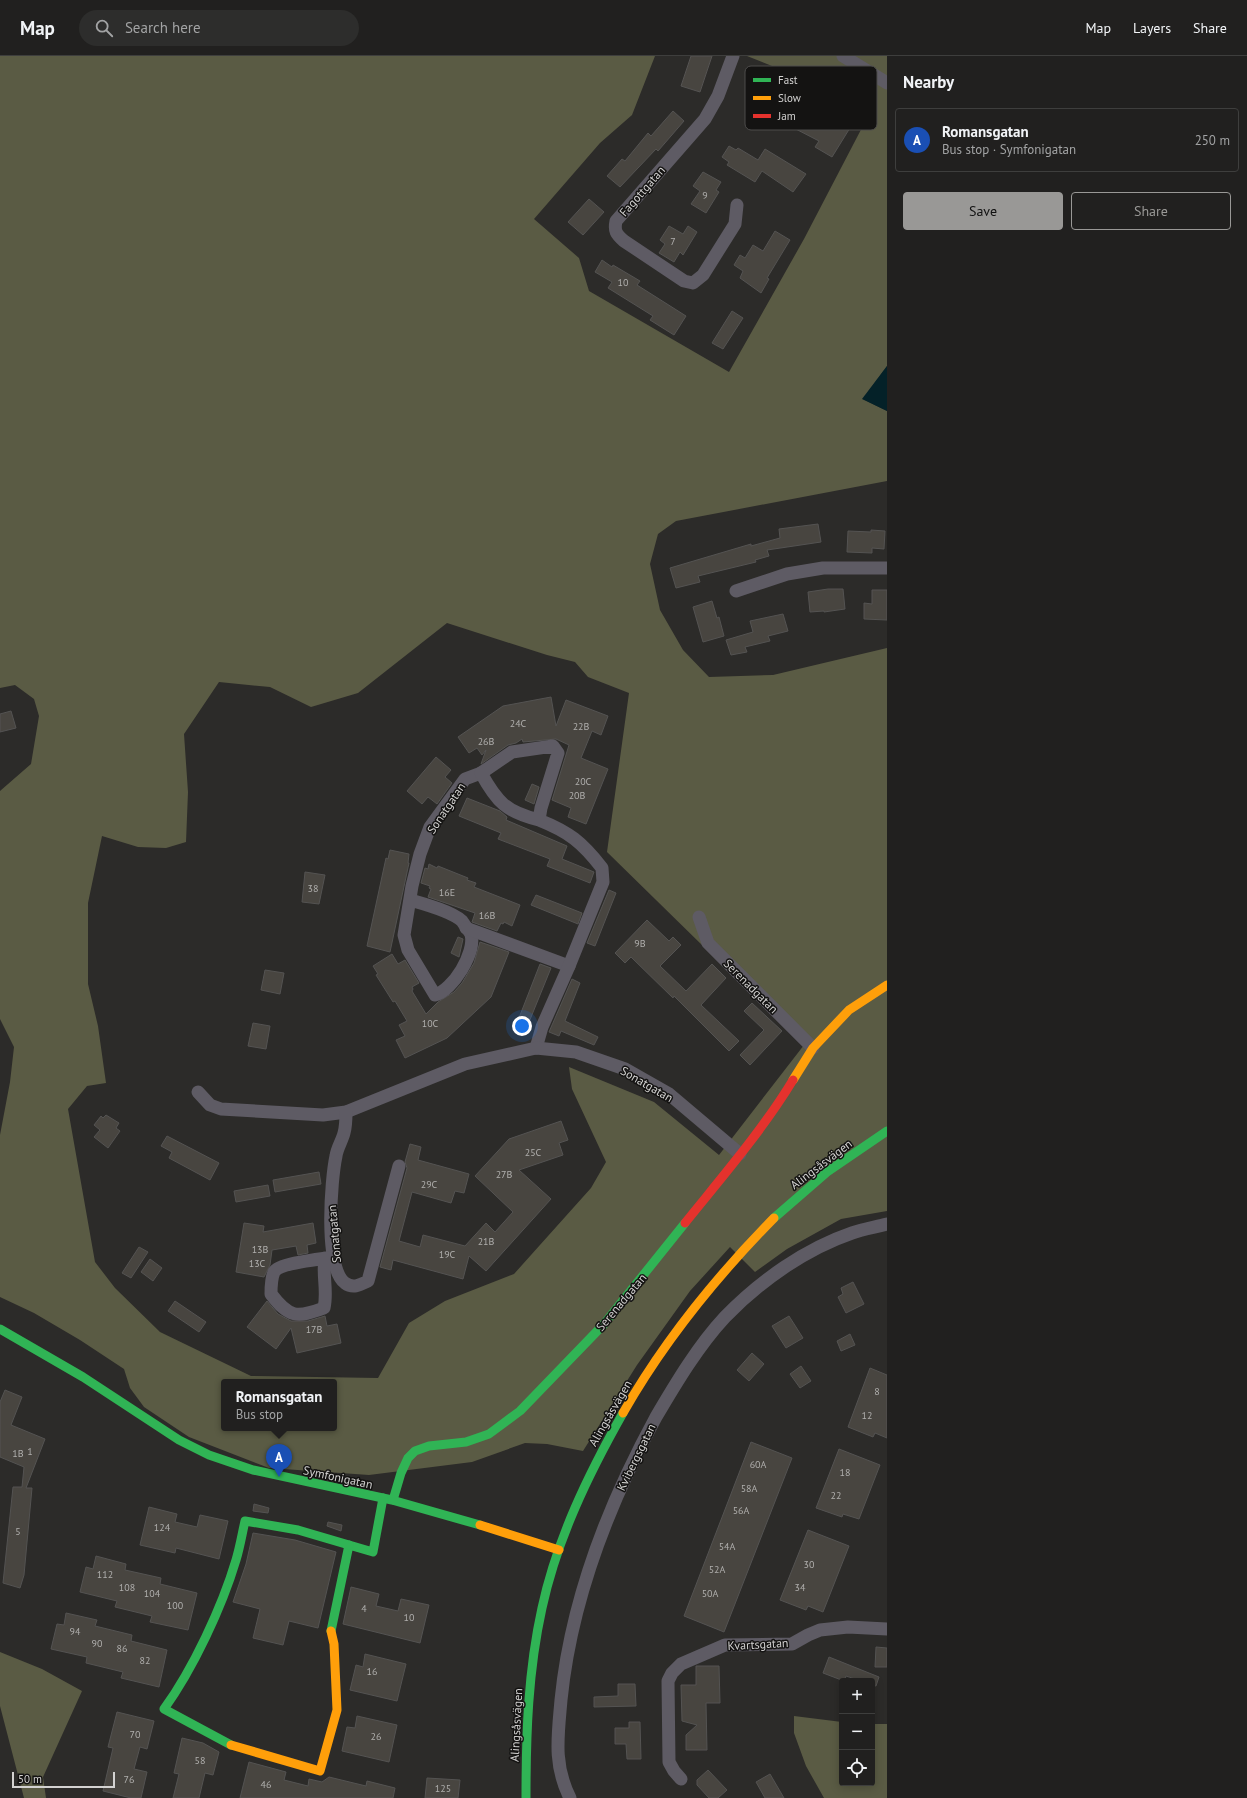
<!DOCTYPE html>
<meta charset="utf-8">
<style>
:root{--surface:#21201f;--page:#2d2d2c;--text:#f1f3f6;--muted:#a2a3a4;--line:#3e3e3d;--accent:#999896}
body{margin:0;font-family:"PT Sans",sans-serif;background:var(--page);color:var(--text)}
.controls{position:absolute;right:12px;bottom:12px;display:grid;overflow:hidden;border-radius:4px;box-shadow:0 2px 10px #0003}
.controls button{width:36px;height:36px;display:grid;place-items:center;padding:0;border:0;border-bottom:1px solid var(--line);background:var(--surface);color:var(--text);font:20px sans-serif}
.scale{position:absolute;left:12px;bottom:10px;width:103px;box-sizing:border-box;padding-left:4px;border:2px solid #d3d2d1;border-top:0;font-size:11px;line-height:14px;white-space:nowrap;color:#d3d2d1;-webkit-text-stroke:3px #141312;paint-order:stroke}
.you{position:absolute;left:522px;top:970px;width:14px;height:14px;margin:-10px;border:3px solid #fff;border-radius:50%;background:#1a73e8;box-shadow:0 0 0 6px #1a73e833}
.badge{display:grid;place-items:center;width:26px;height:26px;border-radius:50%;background:var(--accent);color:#fff;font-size:13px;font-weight:700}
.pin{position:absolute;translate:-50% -33px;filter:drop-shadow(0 1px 2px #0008)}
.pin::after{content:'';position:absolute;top:21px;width:14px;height:12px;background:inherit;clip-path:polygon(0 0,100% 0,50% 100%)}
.popup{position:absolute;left:221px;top:1323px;width:116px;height:52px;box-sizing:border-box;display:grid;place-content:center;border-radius:4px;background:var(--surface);filter:drop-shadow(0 1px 3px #0005);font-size:13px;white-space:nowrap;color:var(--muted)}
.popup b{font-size:15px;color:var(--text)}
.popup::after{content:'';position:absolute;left:50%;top:100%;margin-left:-8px;border:8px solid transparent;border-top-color:var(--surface)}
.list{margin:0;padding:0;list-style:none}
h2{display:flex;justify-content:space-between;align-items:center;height:52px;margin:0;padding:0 16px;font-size:17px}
h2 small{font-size:13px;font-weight:400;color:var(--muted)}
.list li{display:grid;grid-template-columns:26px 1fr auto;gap:12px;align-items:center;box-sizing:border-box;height:64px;margin:0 8px 8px;padding:0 8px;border:1px solid var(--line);border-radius:4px}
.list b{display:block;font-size:15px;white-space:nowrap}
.list p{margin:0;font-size:13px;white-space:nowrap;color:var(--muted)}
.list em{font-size:13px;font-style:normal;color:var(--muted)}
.actions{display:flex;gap:8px;padding:12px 16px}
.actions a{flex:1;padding:9px 0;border:1px solid var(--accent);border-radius:4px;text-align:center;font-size:14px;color:var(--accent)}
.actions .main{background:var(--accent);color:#111}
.icon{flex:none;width:22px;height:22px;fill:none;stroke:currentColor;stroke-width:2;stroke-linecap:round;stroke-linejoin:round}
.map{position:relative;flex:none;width:887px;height:1742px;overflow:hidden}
header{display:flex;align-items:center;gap:24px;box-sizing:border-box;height:56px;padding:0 20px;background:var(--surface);border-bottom:1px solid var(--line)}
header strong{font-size:19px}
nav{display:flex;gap:22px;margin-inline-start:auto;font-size:14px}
.search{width:280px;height:36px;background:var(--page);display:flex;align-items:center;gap:10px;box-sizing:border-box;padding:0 14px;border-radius:22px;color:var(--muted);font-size:15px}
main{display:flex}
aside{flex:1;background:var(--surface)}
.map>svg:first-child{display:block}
</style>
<header>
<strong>Map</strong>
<div class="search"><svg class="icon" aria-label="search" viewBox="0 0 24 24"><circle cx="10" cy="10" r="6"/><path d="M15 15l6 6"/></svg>Search here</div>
<nav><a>Map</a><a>Layers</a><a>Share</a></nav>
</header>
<main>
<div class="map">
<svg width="887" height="1742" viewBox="0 0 887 1742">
<rect width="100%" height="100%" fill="#2c2b29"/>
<g fill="#5a5b44" fill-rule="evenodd">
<path d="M0,0H655L632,59L600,87L534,163L579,202L589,235L729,316L804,183L866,64L865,47L747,0H887V310L863,343L887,355V425L676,465L658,478L650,508L660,554L683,594L709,621L773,619L887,592V1155L841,1163L787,1193L755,1216L730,1191L690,1235L637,1309L583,1395L547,1388L525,1387L472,1406L369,1419L269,1412L189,1381L144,1351L130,1332L124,1313L80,1284L34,1257L0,1241V1079L10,1026L14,991L0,963V735L31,708L39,660L34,643L15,629L0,632ZM447,567L547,599L575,606L588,621L629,637L607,796L804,989L719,1099L654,1046L569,1011L572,1033L606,1106L591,1132L514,1218L445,1245L409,1267L378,1322L251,1320L160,1276L115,1232L95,1206L68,1053L87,1030L106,1027L98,970L88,928V847L102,780L138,791L166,792L186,786L188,736L184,678L219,626L270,631L311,651L358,637ZM224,1326H334V1372H224Z"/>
<path d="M0,1596L42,1613L82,1635L43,1721L46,1742H24L0,1650Z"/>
<path d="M794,1660L842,1666V1727H872V1668H887V1742H824L806,1710L794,1677Z"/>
</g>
<path fill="#042128" d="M887,310V355L862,343Z"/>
<g fill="#484540" stroke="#545352">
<path d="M691,0H712L700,36L681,30Z"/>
<path d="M788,28L823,46L826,40L835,46L831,53L853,67L832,101L815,91L819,85L757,53L770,29L783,36Z"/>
<path d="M673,55L684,65L658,95L656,93L620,131L607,120L622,103L625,105L648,77L651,80Z"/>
<path d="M729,90L736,94L738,92L758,104L765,93L806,118L793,136L762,115L755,126L727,109L729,106L722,101Z"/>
<path d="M703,116L721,126L716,134L719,136L706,157L691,148L700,135L693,130Z"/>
<path d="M589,143L604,156L583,179L568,166Z"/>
<path d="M669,170L683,178L688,170L697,176L683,199L680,196L674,206L659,197L665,188L660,184Z"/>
<path d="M775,175L790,184L767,222L769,223L761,237L740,222L743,215L734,209L740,199L745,202L753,189L763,195Z"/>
<path d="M602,204L612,211L613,209L640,225L637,229L686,260L674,279L650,264L653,260L608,232L612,226L595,216Z"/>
<path d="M732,255L743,262L723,293L712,287Z"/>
<path d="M818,468L821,486L767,494L769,500L755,504L756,506L698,520L700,526L676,532L670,512L751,488V490L780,482L779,473Z"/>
<path d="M871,474L885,475L884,493L872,492V497L847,496L848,475L871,476Z"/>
<path d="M828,533H843L845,553L824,556V555L810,556L808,536Z"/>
<path d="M872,534H887V564L864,563V547L872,548Z"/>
<path d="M712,545L717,562L719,561L724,580L703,586L693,551Z"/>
<path d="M783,558L788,575L768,580L770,585L745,591L747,596L731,599L726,584L753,576L750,565Z"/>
<path d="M551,641L556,670L566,644L608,660L601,679L592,675L581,702L608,713L586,768L568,761L571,752L552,744L569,689L556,683L523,686L522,683L516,687L508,689L481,708L486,694L482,699L477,692L469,697L458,681L503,650Z"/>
<path d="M11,655L16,672L0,676V658Z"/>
<path d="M436,701L451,714L445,721L452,727L437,748L428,741L422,748L407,735Z"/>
<path d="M532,728L539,731L534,748L525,744Z"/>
<path d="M467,742L500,755L507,761L506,764L567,790L562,803L594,816L590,827L547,810L550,803L498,783L501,777L459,760Z"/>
<path d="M390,794L409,798L408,807H409L390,896L367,890L386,802L388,803Z"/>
<path d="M429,808L437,812L438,810L468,822L467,824L476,827L474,831L520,849L512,870L504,866L503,868L501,867L497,875L472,866L475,857L428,841L431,833L429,832L430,830L421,827L425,812L428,813Z"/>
<path d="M305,816L325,819L319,848L302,846Z"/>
<path d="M609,834L616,837L595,890L587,887Z"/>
<path d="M536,839L582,857L578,868L531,849Z"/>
<path d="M647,864L669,885L673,881L681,889L660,910L686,935L712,908L726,922L701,949L739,985L729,995L674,940L673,942L631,901L625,907L615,897Z"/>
<path d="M458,881L463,883L459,901L451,897Z"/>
<path d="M480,886L509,896L491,941L447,982L405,1002L396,984L405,980L399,969L407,965L395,945L393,946L376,919L378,918L373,910L392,898L398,908L405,904L419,927L412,931L413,933L412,935L426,958L438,946L454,936L462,927L474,907Z"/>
<path d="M540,908L551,912L527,971L517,967Z"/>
<path d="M265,914L284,917L280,938L261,934Z"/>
<path d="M572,923L580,927L565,965L598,981L594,989L561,975L559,980L549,976Z"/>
<path d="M752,947L782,975L750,1009L740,999L764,974L744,955Z"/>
<path d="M253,967L270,970L266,993L248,990Z"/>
<path d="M106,1059L119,1067L116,1072L120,1075L108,1092L94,1081L100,1074L94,1069L101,1060L103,1062Z"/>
<path d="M561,1065L568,1084L559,1087L563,1099L519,1114L551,1143L486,1215L469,1200L463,1223L393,1204L391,1214L380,1211L407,1112L405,1106L410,1088L421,1091L418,1104L469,1118L464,1137L455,1135L451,1147L412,1136L399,1185L420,1191L423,1179L465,1190L486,1167L495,1176L513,1156L475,1120L509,1083Z"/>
<path d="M167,1080L219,1107L210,1124L169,1102L172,1096L161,1090Z"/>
<path d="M319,1116L321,1128L275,1136L273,1124Z"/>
<path d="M268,1129L270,1140L236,1146L234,1135Z"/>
<path d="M244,1167L264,1170L263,1176L313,1167L316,1187L307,1189L308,1197L298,1199L296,1190L272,1194L270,1209L264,1221L236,1216Z"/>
<path d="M139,1191L148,1196L131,1222L122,1217Z"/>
<path d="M150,1203L162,1212L153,1225L141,1216Z"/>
<path d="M853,1226L864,1248L846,1257L838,1241L843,1238L841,1232Z"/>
<path d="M175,1245L206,1266L199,1276L168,1255Z"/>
<path d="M267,1245L278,1258L291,1265H308L325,1260L327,1270L337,1268L341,1287L297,1297L291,1272L276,1293L247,1271Z"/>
<path d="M789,1260L803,1282L786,1292L772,1270Z"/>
<path d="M850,1278L855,1289L841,1295L837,1285Z"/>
<path d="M752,1297L764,1308L749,1325L737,1314Z"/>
<path d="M801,1310L811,1325L800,1332L790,1318Z"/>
<path d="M870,1312L887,1319V1382L875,1377L873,1381L848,1371Z"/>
<path d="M5,1334L22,1341L11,1369L45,1383L26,1432H32L24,1519L20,1532L3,1527L13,1431H22L24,1411L0,1401V1346Z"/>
<path d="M751,1386L792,1402L724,1576L684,1560Z"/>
<path d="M839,1393L880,1409L859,1463L843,1458L842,1461L816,1452Z"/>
<path d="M254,1448L269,1452L268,1457L253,1455Z"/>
<path d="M149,1451L177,1458L175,1466L197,1471L200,1459L228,1465L219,1503L176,1492L175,1497L140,1489Z"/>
<path d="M328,1466L342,1469L341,1475L327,1470Z"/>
<path d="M808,1474L849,1490L823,1556L808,1550L806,1554L780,1544Z"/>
<path d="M253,1477L295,1484L336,1496L318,1572L289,1565L283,1589L253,1582L260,1553L233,1546L246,1508Z"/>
<path d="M96,1500L126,1508L125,1514L161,1522L160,1528L197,1537L188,1574L150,1566L152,1560L115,1551L117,1545L80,1536L86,1511L93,1513Z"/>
<path d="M351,1531L379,1538L376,1550L398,1555L401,1543L429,1549L420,1587L343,1568Z"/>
<path d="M66,1557L97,1564L95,1570L132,1579L131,1585L167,1594L159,1631L121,1622L123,1616L86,1607L87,1601L51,1593L57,1568L64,1569Z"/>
<path d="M876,1591L887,1592V1611H875Z"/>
<path d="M365,1598L406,1608L397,1645L350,1634L356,1609L363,1611Z"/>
<path d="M829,1601L879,1621L876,1630L872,1629V1625H861L846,1620L844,1625L823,1617Z"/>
<path d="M696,1610H719L720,1647H706L707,1694H686V1679L697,1669L682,1665L681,1629H696Z"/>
<path d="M618,1628H635L636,1650L594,1651V1641L618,1640Z"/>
<path d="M117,1656L154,1665L147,1693L140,1691L134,1713L147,1716L141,1742H131L103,1735L113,1692L108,1691Z"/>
<path d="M357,1660L397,1669L389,1706L342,1695L347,1671L355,1672Z"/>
<path d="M629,1666H640L641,1703H627L626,1688H615V1672H629Z"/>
<path d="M182,1682L203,1687L219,1696L213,1719L205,1717L199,1742H173L179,1718L174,1717Z"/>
<path d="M249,1706L286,1716L284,1724L308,1730L309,1723L322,1726L329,1721L366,1730L367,1725L395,1732L393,1742H240Z"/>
<path d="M708,1714L727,1734L718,1742H709L697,1729V1724Z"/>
<path d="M770,1718L784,1742H765L756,1726Z"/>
<path d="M427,1722L460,1724L458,1742H425Z"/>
</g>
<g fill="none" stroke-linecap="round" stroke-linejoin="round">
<g stroke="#5e5b64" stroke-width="13">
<path d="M733,0L718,40L705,63L616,165C614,175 616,178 624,185L684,225L693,227L703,219L735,168L737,149"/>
<path d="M843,0L887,27"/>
<path d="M736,535L787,518L823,512H887"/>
<path d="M410,844C424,848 451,855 462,865C464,868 469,875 471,878C476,897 453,934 435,939L408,894L404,879L412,830L420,798L430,771L465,723L481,717"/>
<path d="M699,861L708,887L813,992"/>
<path d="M466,872L569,910"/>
<path d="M536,992L542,971L569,910L603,826L602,812C582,786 569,776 539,764L541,752L558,697L553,690L512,696L481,717C497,746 506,756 539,764"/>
<path d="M198,1036L210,1049L221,1053L323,1059L346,1056L465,1008L536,992L576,996L625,1013L669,1038L740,1098"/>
<path d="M346,1056C346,1062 346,1070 344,1077C342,1085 337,1092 336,1100C331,1123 324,1212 345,1227C353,1233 360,1229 368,1225L399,1110"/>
<path d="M325,1202C322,1219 328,1235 324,1252C297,1262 289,1262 271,1238C271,1231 271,1223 274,1216C279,1207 322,1203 334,1201"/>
<path d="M681,1723L674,1715L669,1706L668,1625L672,1617L681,1608L725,1589L792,1588L808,1579L820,1574L848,1571L887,1573"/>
<path d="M570,1742C553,1708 558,1680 561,1644C571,1544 608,1449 656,1361C676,1327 698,1290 725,1261C760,1225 805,1193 852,1177C863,1173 876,1171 887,1168"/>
</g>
<g stroke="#30b455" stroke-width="9">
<path d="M774,1162L827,1116L887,1075"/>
<path d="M0,1273L83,1321L179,1384L209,1399L253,1414L392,1444L480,1469"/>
<path d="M393,1444L401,1417L408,1402L415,1395L429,1390L466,1386L489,1378L520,1355L604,1268L685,1167"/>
<path d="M331,1575L349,1489L373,1496L383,1442"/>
<path d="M231,1689L164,1653C193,1613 222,1551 236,1504C240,1491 242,1478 245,1465L298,1474L349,1489"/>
<path d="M526,1742C526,1678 528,1615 542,1552C557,1483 588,1419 623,1357"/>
</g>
<g stroke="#ff9f0a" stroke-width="9">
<path d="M793,1024L813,992L849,954L887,929"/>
<path d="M623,1357C664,1285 716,1221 774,1162"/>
<path d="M480,1469L559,1494"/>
<path d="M231,1689L320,1715L337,1654L334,1588L331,1575"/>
</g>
<path stroke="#e5322d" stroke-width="9" d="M685,1167C722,1121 762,1075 793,1024"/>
</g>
<g text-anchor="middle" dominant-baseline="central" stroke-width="3" stroke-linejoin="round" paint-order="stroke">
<g font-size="10" fill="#b0afad">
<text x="705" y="139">9</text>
<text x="673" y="185">7</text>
<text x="623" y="226">10</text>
<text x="518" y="667">24C</text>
<text x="581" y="670">22B</text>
<text x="486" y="685">26B</text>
<text x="583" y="725">20C</text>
<text x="577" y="739">20B</text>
<text x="313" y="832">38</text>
<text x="447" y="836">16E</text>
<text x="487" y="859">16B</text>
<text x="640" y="887">9B</text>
<text x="430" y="967">10C</text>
<text x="533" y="1096">25C</text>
<text x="504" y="1118">27B</text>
<text x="429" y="1128">29C</text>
<text x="486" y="1185">21B</text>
<text x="260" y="1193">13B</text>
<text x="447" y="1198">19C</text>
<text x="257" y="1207">13C</text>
<text x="314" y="1273">17B</text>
<text x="877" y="1335">8</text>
<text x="867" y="1359">12</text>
<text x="30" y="1395">1</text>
<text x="18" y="1397">1B</text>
<text x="758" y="1408">60A</text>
<text x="845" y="1416">18</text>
<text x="749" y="1432">58A</text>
<text x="836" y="1439">22</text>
<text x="741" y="1454">56A</text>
<text x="162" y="1471">124</text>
<text x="18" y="1475">5</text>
<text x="727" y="1490">54A</text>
<text x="809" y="1508">30</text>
<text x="717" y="1513">52A</text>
<text x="105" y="1518">112</text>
<text x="127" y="1531">108</text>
<text x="800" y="1531">34</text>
<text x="152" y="1537">104</text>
<text x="710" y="1537">50A</text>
<text x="175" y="1549">100</text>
<text x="364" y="1552">4</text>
<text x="409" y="1561">10</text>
<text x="75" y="1575">94</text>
<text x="97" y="1587">90</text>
<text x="122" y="1592">86</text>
<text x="145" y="1604">82</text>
<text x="372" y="1615">16</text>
<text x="135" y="1678">70</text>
<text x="376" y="1680">26</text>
<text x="200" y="1704">58</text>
<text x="129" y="1723">76</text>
<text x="266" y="1728">46</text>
<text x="443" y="1732">125</text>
</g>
<g font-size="12" fill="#d3d2d1" stroke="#141312">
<text transform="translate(642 135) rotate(-49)">Fagottgatan</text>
<text transform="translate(446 752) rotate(-56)">Sonatgatan</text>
<text transform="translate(751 930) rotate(45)">Serenadgatan</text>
<text transform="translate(647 1028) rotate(30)">Sonatgatan</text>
<text transform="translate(821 1108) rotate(-37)">Alingsåsvägen</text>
<text transform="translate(334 1178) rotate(-95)">Sonatgatan</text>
<text transform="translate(621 1246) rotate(-50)">Serenadgatan</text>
<text transform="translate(610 1357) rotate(-60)">Alingsåsvägen</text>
<text transform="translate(636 1401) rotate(-64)">Kvibergsgatan</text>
<text transform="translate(338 1421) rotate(12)">Symfonigatan</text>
<text transform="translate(758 1588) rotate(-3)">Kvartsgatan</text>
<text transform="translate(516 1669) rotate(-87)">Alingsåsvägen</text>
</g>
</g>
<rect x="745" y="10" width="132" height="64" rx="6" fill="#141312" stroke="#4d4c4b" stroke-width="1"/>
<rect x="753" y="22" width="18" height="4" fill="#30b455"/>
<rect x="753" y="40" width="18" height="4" fill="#ff9f0a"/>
<rect x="753" y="58" width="18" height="4" fill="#e5322d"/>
<g font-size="11" fill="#d3d2d1">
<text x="778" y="28">Fast</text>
<text x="778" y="46">Slow</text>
<text x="778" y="64">Jam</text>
</g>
</svg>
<div class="controls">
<button>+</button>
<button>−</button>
<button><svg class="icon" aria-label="locate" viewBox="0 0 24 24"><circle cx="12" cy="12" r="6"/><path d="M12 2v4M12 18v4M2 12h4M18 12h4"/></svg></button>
</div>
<div class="scale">50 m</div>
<div class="you"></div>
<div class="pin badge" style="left:279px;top:1421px;background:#1a4fb4">A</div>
<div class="popup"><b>Romansgatan</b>Bus stop</div>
</div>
<aside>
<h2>Nearby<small></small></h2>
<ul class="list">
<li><span class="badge" style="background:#1a4fb4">A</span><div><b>Romansgatan</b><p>Bus stop · Symfonigatan</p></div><em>250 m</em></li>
</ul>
<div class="actions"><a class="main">Save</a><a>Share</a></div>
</aside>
</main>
